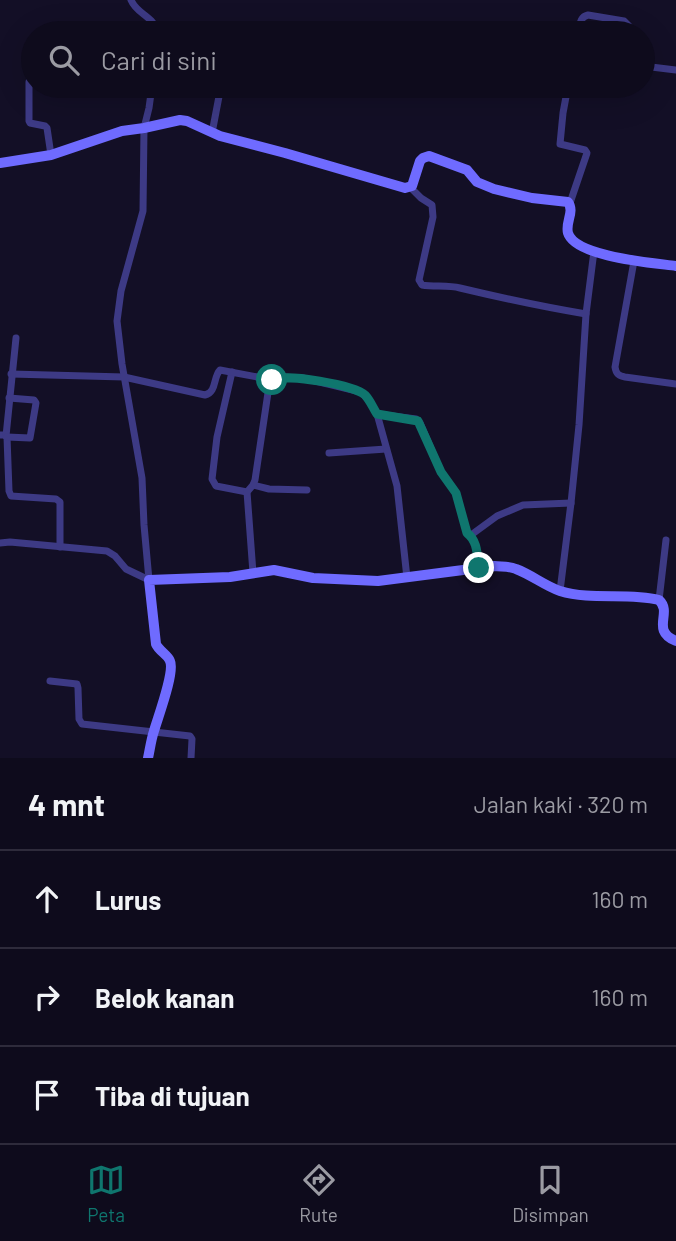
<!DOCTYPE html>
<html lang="id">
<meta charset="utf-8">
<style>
:root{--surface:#0e0b1c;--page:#171425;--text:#f1f3f6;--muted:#9b9ba3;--line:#2e2b3b;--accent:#0f766e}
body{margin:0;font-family:Barlow,sans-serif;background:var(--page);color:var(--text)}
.stop{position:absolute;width:21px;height:21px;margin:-16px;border:5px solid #0f766e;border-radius:50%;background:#fff}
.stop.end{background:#0f766e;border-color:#fff;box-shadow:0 2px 7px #0008}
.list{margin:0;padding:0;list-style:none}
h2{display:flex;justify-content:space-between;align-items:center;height:91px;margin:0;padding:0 28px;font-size:30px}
h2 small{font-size:23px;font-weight:400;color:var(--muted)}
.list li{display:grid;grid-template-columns:46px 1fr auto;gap:21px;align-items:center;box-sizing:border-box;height:98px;padding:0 28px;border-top:2px solid var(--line)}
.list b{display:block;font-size:26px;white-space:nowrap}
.list em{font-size:23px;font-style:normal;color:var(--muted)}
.icon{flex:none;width:38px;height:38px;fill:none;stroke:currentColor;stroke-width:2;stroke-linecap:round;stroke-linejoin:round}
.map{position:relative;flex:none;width:676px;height:758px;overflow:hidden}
.search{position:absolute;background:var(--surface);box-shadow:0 7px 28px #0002;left:21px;right:21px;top:21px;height:77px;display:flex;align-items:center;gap:18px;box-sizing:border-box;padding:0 24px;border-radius:38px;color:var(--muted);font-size:26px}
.sheet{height:385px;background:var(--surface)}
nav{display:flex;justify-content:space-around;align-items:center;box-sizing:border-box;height:98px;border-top:2px solid var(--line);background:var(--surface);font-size:19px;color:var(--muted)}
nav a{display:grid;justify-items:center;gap:4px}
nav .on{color:var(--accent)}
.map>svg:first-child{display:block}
</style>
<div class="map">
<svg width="676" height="758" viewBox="0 0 676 758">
<rect width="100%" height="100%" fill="#130f26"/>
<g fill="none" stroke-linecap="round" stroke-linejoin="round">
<g stroke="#3d3a85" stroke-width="7">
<path d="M131,0C137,15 155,16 157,33"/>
<path d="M578,33C580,26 579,17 588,15L624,21L629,26L630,33"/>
<path d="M643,66L676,70"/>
<path d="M29,82V121L30,123L45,126L47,128L51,155"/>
<path d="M568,86L563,113L560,144L585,150L587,153L570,203"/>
<path d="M212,133L221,86"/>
<path d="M410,187L421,198L432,205L433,217L419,280L422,285C434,287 448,285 460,288C502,298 544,307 586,314"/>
<path d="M634,261L615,367C616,374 619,376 625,377L676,384"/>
<path d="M232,372L217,437L212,479L216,486L247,492"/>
<path d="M11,374L124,377L205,395C217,392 213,377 220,370L273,380"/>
<path d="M377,414L416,419L420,423L441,472L456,493L467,533C478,541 477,556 479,568"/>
<path d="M0,435H5L7,437L9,491L11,496L56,499L60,502V547"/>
<path d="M6,436L16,338"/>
<path d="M7,437L30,438L36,403L34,400L9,398"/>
<path d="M329,453L386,449"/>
<path d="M253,485L269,489L307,490"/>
<path d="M471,535L497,516L523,505L571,503"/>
<path d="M0,543L10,542L107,551L115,556L126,569L149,580"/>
<path d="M253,573L247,492L253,485L255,480L269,386L273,380L282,377L303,378L361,392L369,400L377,414L397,486L407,578"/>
<path d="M149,580L144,525L142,478L122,364L117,321L121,291L143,211L144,128L149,108L152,86"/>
<path d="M560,591L571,503L579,425L586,314L594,251"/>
<path d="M659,600L666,540"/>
<path d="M50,681L77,684L78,688L79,719L82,724L190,736L192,739L191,758"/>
</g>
<g stroke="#6f6bff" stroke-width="10">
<path d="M0,163L51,155L122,131L144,128L180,120L187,121L220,136L285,153L405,188L412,186L420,161L423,158L429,156L467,170L477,182L494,189L532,198L568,202C575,212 565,222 568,233C575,257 655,263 676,266"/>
<path d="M148,758C150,749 151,740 154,731C158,717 175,672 170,661C168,655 159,651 156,644L149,580L230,577L274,570L313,578L378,581L494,566C502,567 509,566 516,569C532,575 545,586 560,591C592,601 627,592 659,600C673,613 650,630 676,641"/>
</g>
</g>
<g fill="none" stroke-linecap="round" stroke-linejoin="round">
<path stroke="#0f766e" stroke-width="9" d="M272,380C286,373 354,385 365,395C370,400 373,408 377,414L418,421L441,472L456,493L467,533C478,541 477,556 479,568"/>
</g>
</svg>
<div class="stop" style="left:272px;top:380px"></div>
<div class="stop end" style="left:479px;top:568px"></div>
<div class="search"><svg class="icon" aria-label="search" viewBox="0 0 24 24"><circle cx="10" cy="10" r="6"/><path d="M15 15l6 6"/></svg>Cari di sini</div>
</div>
<section class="sheet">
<h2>4 mnt<small>Jalan kaki · 320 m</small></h2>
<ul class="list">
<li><svg class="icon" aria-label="ahead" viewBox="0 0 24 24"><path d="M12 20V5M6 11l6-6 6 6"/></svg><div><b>Lurus</b></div><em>160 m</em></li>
<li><svg class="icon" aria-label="right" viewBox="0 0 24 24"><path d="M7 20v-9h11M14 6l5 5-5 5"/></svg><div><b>Belok kanan</b></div><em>160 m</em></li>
<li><svg class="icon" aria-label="arrive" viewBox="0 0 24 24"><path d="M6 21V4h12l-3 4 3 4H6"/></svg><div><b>Tiba di tujuan</b></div></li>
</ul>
</section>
<nav>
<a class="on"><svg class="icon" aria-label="map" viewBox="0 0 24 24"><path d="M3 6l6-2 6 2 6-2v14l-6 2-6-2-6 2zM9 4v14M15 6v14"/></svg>Peta</a>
<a><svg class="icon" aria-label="directions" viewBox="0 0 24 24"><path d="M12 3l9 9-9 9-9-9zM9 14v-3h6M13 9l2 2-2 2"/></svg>Rute</a>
<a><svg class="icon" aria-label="saved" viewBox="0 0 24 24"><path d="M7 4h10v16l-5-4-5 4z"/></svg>Disimpan</a>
</nav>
